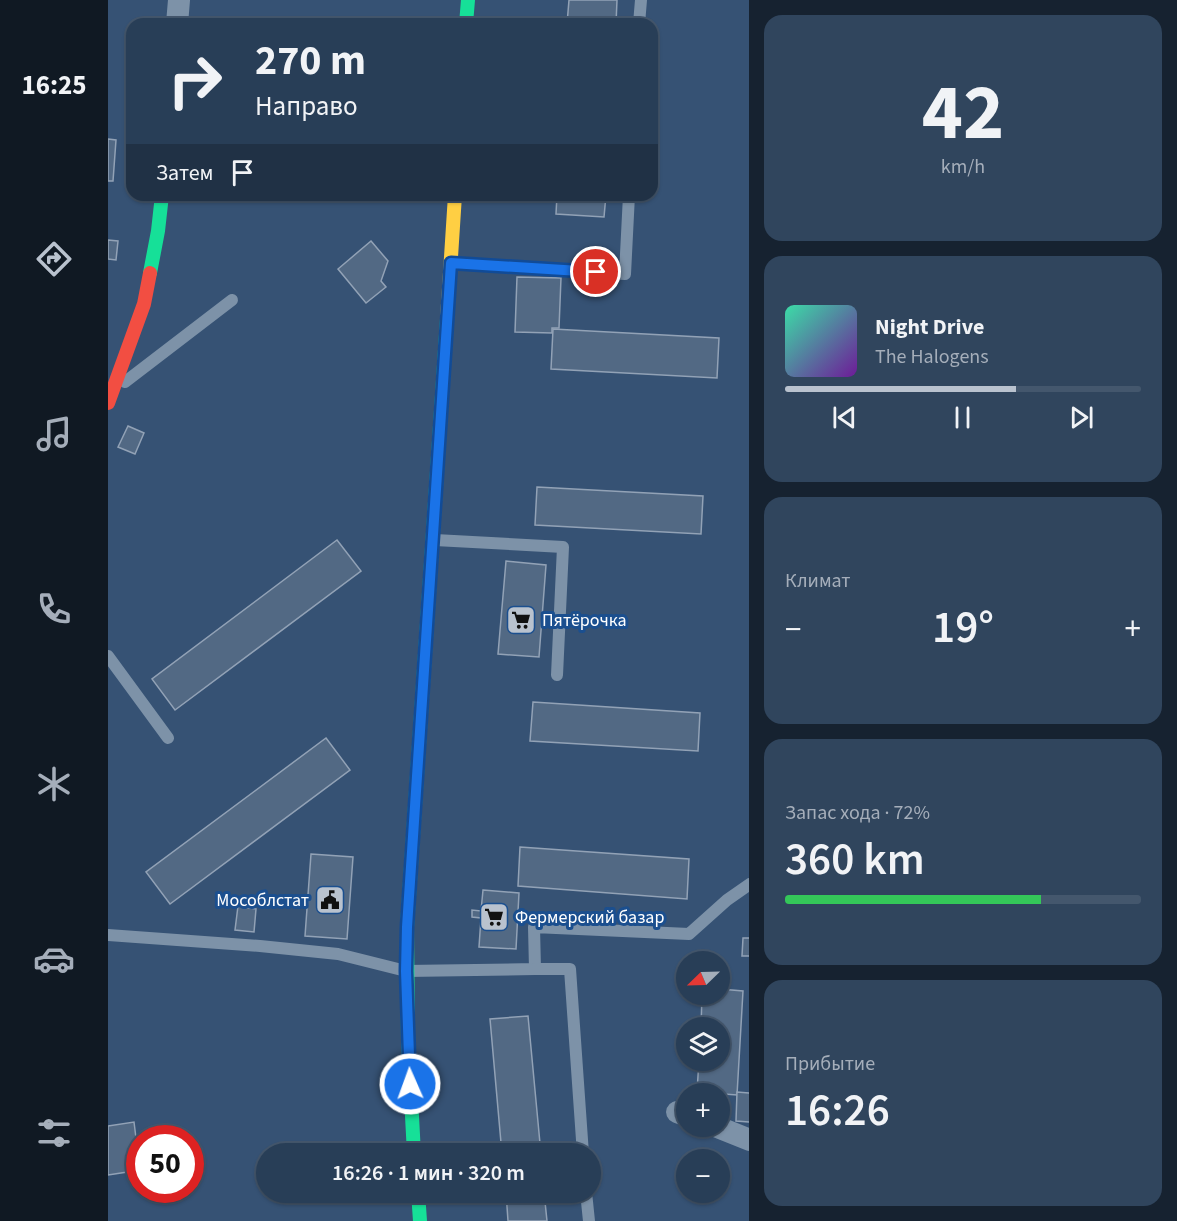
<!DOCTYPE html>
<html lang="ru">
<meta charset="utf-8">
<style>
:root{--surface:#283e57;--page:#30455d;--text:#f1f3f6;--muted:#a5aeba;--line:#44576d;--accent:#b9c2ce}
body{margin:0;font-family:"Source Sans 3",sans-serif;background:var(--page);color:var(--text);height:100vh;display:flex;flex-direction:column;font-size:22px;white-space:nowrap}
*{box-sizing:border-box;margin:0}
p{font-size:20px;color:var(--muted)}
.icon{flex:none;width:33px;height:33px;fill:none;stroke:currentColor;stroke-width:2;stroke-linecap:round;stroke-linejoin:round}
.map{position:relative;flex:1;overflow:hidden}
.drawer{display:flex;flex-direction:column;gap:15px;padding:15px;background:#162230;width:428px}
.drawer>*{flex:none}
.guide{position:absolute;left:18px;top:18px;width:532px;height:183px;border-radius:18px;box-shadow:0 2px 4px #0004,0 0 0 2px var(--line);background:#283e57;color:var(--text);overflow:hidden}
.needle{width:39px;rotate:247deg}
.tools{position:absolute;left:568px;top:951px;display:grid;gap:12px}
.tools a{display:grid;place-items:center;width:54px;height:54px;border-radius:50%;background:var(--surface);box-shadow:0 2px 4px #0004,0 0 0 2px var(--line);font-size:30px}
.speed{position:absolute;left:18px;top:1125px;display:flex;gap:12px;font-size:30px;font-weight:700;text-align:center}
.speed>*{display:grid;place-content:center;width:78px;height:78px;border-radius:50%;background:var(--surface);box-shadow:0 2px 4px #0004,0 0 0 2px var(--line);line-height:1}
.speed .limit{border:9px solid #d22;background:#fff;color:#111}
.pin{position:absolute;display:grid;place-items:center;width:51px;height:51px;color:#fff;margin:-26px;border:3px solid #fff;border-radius:50%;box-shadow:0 2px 6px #0007}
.me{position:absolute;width:66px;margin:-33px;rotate:358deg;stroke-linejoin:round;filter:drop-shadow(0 0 4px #0008)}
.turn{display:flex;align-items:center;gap:21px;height:126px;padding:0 30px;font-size:27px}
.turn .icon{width:78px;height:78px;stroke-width:2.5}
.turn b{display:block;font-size:42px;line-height:51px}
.then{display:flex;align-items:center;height:57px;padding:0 30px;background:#0003;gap:12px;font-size:22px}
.big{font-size:45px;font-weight:600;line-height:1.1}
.drawer .card{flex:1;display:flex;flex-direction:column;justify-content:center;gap:9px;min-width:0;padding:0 21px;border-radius:18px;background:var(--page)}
.drawer .dial{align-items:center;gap:0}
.dial b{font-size:78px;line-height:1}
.song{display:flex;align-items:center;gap:18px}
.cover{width:72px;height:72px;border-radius:9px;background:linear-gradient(135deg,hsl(160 70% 55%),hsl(280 70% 35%))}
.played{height:6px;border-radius:3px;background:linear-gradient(90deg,var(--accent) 65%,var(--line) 65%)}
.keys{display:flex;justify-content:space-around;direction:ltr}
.heat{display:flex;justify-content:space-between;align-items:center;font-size:33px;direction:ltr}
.charge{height:9px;border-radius:4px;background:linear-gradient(90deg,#34c759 72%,var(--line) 0)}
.trip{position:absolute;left:148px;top:1143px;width:345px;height:60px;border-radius:30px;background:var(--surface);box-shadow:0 2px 4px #0004,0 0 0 2px var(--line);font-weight:600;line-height:60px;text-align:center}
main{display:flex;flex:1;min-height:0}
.dock{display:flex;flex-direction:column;width:108px;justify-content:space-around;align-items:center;background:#101923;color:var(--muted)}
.dock .icon{width:42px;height:42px}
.dock .current{color:var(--accent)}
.dock b{font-size:27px;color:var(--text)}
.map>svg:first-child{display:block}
.building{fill:#526984;stroke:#92a2b6;stroke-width:1.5}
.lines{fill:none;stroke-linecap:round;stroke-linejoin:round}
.lane{stroke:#7d92a8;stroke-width:12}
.street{stroke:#7d92a8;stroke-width:22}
.fast{stroke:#16e098;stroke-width:14}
.slow{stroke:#ffcf43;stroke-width:14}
.jam{stroke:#f24e42;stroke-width:14}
.route-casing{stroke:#114b97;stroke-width:15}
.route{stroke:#1a73e8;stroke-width:10}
.labels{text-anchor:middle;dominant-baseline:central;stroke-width:6;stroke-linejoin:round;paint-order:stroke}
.poi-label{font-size:18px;fill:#fff;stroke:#1b4f8f;text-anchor:start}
</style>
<main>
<nav class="dock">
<b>16:25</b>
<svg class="icon current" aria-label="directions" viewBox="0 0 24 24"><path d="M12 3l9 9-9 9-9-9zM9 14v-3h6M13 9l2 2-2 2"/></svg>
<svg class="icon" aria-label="music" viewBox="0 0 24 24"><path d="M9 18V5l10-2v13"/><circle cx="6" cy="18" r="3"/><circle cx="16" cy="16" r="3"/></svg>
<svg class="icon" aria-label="phone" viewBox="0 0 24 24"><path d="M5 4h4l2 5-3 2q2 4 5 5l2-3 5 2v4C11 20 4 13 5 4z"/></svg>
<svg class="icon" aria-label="climate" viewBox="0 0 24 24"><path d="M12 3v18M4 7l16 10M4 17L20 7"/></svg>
<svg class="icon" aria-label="car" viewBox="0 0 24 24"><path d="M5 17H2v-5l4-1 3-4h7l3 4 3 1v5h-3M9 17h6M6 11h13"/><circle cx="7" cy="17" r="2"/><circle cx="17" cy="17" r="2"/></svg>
<svg class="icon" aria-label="filters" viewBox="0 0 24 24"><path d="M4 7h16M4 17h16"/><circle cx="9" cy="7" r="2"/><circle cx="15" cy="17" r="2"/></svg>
</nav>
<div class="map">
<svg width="642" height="1221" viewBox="0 0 642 1221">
<rect width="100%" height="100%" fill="#365274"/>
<!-- building -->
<g class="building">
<polygon points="461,0 509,0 508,24 459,24"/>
<polygon points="0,139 8,140 5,181 0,181"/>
<polygon points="449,195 498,195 496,217 448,214"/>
<polygon points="0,240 10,241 8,260 0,259"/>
<polygon points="263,241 280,261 273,281 278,287 258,303 230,269"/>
<polygon points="409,277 453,278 451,328 444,328 444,333 407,332"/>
<polygon points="445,329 611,338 609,378 443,369"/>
<polygon points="20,426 36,433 27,454 10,447"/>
<polygon points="429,487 595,496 593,534 427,525"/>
<polygon points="229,540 253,571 67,710 44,679"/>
<polygon points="398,561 438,565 431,657 390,654"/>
<polygon points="425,702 592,713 590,751 422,741"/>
<polygon points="218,738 242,770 62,904 38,872"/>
<polygon points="412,847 581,859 579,899 410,886"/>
<polygon points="203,854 245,857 239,939 197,936"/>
<polygon points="375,890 411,893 408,949 371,947 373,918 364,917 364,910 373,911"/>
<polygon points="130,906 148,909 146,932 127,930"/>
<polygon points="635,938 642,938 642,956 634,956"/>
<polygon points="612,989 635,991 629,1095 589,1092 591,1060 612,1060 612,1028 593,1028 594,994 612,994"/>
<polygon points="420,1016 433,1154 394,1154 382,1019"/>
<polygon points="629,1092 642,1093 642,1122 628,1121"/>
<polygon points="26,1122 32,1170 0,1175 0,1126"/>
<polygon points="398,1192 436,1192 439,1221 400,1221"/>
</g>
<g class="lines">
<!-- lane -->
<g class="lane">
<polyline points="531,24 533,0"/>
<polyline points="344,263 517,274 521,195"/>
<polyline points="17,382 124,300"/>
<polyline points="327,540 455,547 449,675"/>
<polyline points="0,656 60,738"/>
<polyline points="0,935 152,946 230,954 298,971 427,969 426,927 581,934 619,900 642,884"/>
<polyline points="427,969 462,969 475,1154"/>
<polyline points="478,1192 481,1221"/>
</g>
<!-- street -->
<g class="street">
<polyline points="69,24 71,0"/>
<polyline points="569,1112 579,1116"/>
<polyline points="607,1126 642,1140"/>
</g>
<!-- fast -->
<g class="fast">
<polyline points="358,24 360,0"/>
<polyline points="42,273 50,231 54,195"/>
<polyline points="306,1154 300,1040 299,927 339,319"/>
<polyline points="310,1192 312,1221"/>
</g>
<!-- slow -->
<polyline class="slow" points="339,319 347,195"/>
<!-- jam -->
<polyline class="jam" points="0,403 36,304 42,273"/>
</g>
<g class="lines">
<!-- route casing -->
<g class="route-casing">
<polyline id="route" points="302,1084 298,971 299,927 343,263 488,272"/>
</g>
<!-- route -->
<use href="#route" class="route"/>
</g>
<!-- icons -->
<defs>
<g id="supermarket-square" transform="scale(1.5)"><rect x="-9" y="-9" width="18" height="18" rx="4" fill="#b9c2ce" stroke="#1b4f8f"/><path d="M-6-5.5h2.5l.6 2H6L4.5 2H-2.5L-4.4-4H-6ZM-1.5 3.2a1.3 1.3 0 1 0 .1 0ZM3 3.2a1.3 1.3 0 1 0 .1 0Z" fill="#111"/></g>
<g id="civic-square" transform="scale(1.5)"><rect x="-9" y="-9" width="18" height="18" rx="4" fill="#b9c2ce" stroke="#1b4f8f"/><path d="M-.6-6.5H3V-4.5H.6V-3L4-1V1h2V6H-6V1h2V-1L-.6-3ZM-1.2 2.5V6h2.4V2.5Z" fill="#111"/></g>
</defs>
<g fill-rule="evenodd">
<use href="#supermarket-square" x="413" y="620"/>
<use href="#civic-square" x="222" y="900"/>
<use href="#supermarket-square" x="386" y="917"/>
</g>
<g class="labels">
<!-- poi labels -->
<g class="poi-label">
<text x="434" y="620">Пятёрочка</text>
<text x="201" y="900" text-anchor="end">Мособлстат</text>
<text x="407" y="917">Фермерский базар</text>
</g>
</g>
</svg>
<div class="tools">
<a><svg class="needle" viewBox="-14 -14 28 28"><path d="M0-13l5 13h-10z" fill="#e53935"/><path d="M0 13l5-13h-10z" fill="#a5aeba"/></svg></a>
<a><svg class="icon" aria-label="layers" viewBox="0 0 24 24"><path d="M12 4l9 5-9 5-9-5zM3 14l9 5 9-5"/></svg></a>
<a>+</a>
<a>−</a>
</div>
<div class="speed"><div class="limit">50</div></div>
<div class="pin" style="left:488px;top:272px;background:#d93025"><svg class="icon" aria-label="arrive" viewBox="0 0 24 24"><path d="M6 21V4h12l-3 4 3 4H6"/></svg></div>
<svg class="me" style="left:302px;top:1084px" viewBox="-20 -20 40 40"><circle r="17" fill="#1a73e8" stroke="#fff" stroke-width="3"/><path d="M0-11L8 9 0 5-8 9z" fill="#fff"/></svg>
<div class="trip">16:26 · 1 мин · 320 m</div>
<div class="guide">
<div class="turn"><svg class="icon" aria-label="right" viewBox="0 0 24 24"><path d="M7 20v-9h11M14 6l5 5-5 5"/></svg><div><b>270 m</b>Направо</div></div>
<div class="then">Затем<svg class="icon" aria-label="arrive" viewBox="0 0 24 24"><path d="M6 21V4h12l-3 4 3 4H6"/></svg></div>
</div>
</div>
<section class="drawer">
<div class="card dial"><b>42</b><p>km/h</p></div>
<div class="card">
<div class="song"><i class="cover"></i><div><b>Night Drive</b><p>The Halogens</p></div></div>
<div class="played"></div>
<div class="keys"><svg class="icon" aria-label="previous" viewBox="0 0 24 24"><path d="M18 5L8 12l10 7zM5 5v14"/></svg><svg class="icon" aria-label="pause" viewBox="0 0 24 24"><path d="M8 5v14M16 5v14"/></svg><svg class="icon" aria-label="next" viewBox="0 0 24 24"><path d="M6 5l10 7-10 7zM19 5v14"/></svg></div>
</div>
<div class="card"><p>Климат</p>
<div class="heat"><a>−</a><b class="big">19°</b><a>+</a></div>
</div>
<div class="card"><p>Запас хода · 72%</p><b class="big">360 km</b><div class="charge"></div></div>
<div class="card"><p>Прибытие</p><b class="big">16:26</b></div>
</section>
</main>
